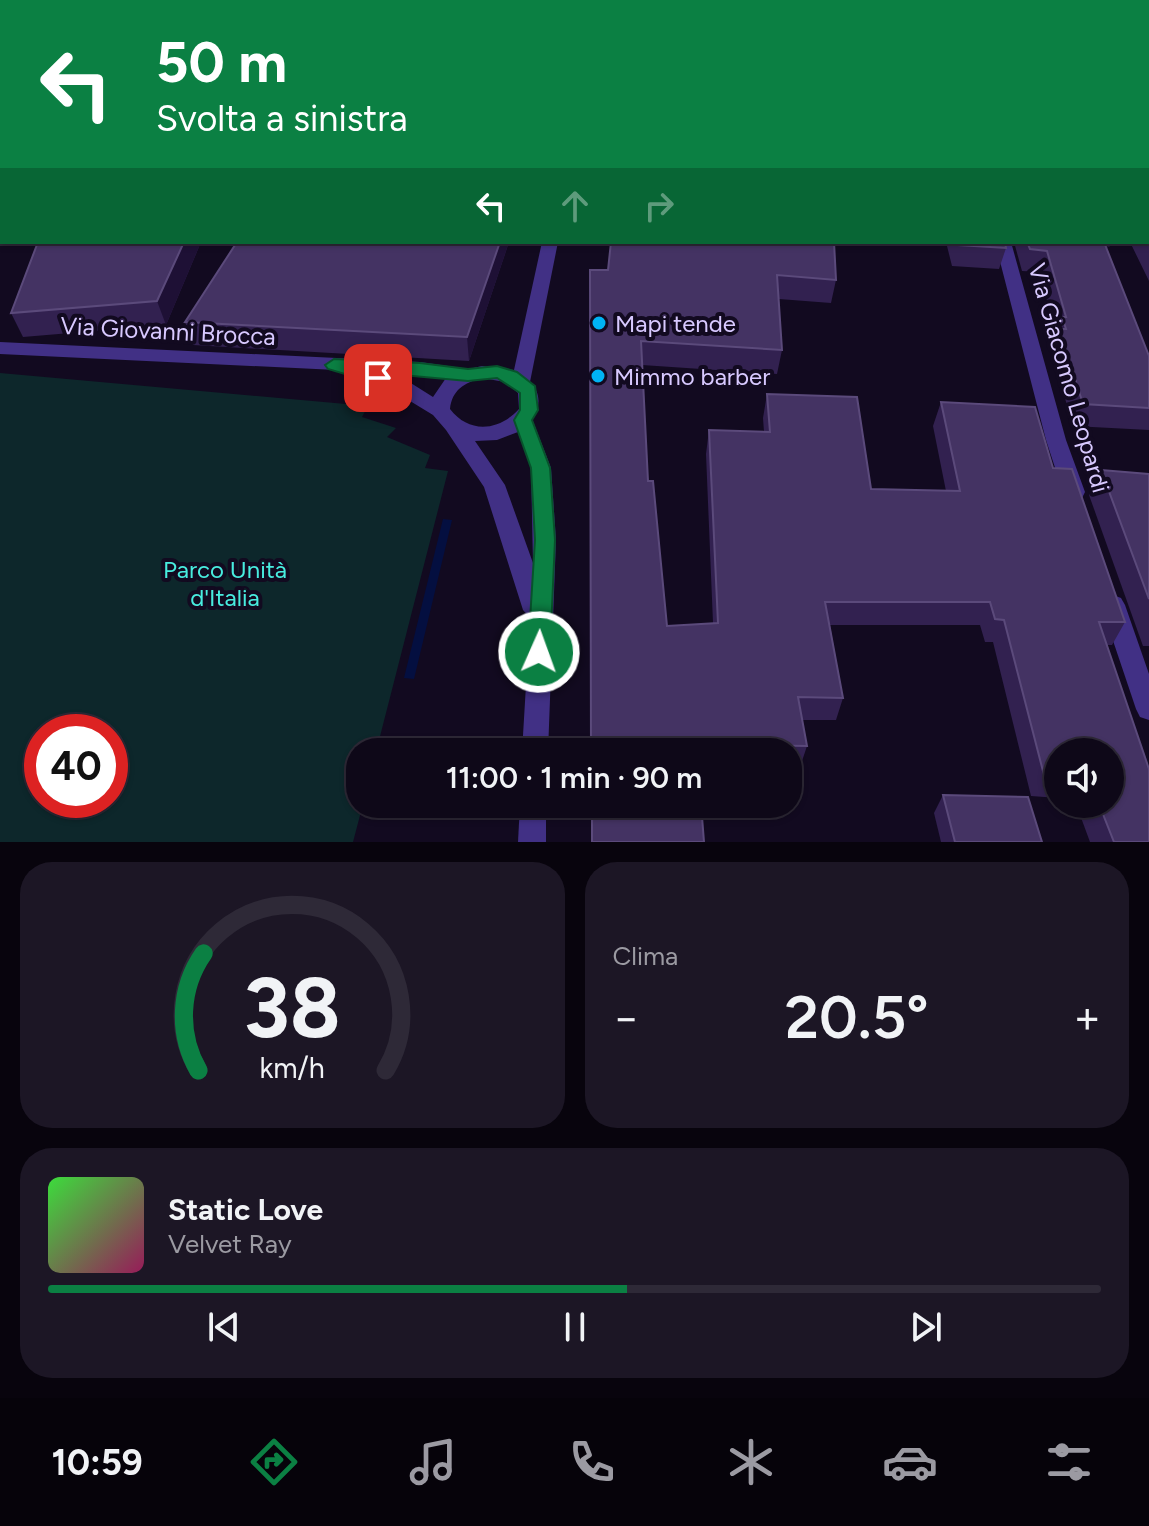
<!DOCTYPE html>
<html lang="it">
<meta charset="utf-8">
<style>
:root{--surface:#0e0818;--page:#1c1625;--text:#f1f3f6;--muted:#9b9aa2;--line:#2e2937;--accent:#0b8043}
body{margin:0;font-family:Figtree,sans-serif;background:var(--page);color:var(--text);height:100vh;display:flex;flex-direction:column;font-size:30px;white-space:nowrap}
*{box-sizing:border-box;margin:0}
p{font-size:26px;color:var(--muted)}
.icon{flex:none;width:44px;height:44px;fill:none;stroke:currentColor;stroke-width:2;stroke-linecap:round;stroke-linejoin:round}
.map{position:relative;height:842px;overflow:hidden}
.panel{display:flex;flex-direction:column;gap:20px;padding:20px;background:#08040d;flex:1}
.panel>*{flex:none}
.top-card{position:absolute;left:0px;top:0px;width:1150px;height:244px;box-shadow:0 2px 6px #0004,0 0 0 2px var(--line);background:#0b8043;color:#fff;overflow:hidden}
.buttons{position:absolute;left:1044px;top:738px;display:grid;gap:16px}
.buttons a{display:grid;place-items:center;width:80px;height:80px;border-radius:50%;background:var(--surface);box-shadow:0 2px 6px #0004,0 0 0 2px var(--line);font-size:40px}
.speed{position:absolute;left:24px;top:714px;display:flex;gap:16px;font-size:40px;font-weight:700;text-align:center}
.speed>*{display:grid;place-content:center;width:104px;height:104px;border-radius:50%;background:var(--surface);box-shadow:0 2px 6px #0004,0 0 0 2px var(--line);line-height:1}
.speed .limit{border:12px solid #d22;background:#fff;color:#111}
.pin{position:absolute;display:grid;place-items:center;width:68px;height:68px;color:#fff;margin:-34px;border-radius:16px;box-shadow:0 4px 12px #0006}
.me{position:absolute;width:88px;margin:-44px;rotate:2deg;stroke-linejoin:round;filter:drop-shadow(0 0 6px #0008)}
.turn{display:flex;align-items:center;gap:28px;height:168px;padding:0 24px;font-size:36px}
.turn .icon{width:104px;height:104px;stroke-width:2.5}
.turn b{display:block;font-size:56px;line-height:68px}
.lanes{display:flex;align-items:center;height:76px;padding:0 24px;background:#0003;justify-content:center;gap:40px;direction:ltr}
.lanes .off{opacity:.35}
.big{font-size:60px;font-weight:600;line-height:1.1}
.panel .tile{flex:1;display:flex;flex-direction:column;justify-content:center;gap:12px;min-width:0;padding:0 28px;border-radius:32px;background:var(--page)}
.panel .dial{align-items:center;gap:0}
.dial svg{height:208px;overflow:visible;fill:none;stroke:var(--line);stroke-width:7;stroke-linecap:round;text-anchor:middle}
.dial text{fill:var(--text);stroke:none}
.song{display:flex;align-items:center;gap:24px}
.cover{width:96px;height:96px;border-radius:12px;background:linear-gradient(135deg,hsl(120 70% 55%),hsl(330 70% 35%))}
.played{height:8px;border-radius:4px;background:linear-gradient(90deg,var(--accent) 55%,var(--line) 55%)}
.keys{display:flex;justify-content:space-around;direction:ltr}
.heat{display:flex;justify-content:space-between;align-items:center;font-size:44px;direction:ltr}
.panel .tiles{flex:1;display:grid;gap:20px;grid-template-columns:1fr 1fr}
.tile:last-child{grid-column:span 2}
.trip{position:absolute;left:346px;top:738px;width:456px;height:80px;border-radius:32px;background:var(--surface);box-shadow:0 2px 6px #0004,0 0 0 2px var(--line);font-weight:600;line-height:80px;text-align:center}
.tab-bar{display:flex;height:128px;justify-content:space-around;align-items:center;background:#06030a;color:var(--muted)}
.tab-bar .icon{width:56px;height:56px}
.tab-bar .on{color:var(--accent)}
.tab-bar b{font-size:36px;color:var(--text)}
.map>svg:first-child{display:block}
.green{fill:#0d272b;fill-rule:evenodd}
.water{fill:#040f40}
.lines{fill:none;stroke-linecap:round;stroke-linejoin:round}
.minor{fill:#413085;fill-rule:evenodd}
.wall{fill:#322150}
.shaded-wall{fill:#1e1035}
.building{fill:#443363;stroke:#5b4a7b;stroke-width:2}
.route{fill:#0b8043;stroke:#07532c;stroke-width:2}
.poi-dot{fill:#00b3f4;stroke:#120a20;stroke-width:3}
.labels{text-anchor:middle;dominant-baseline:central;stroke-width:8;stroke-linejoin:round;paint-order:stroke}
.poi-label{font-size:24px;fill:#d8c9ff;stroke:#120a20;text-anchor:start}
.street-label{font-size:24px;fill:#d8c9ff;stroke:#120a20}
.park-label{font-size:24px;fill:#48ecdf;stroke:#120a20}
</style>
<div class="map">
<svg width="1149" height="842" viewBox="0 0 1149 842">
<rect width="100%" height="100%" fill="#120a20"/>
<!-- green -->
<path class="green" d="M0,373l368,33 -6,11 34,11 -9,9 43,18 -5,13 23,3 -72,281h-16v52h3l-10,38h-353zM110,732v68h-68v-68z"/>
<!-- water -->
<polygon class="water" points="443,519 452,520 414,679 404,678"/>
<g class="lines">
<!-- minor -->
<g class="minor">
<polygon points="112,0 128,0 129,2 113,2"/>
<rect x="1148" y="113" width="1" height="8"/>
<rect x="1148" y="129" width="1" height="8"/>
<polygon points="1148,153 1149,154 1149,165 1148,164"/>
<path d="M542,242h16l-28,140c11,10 11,26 2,37l19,49 5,72 -8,212h-26l8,-134 -7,-8 -39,-123 -38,-57 -13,-15 -41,-25 -34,-11 -1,-8 -357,-17v-12l420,20 49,7 13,-3 32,4zM382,373l64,5 -13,19 -27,-17zM482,378l23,4 13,11 1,16c-20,22 -50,25 -69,0 2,-19 14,-26 32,-31zM518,432l13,36 2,95 -28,-78 -30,-44 22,-1z"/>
<polygon points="995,242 1011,242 1066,440 1085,492 1082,498 1066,498 1063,492 1046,440"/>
<polygon points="1113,595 1121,598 1125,605 1149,674 1149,720 1140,717 1136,709 1101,605 1105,598"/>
<polygon points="520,804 546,804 546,842 518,842"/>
</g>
</g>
<!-- wall -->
<g class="wall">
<polygon points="0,0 2,2 2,106 0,106"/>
<polygon points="1149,0 1149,98 1148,98"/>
<polygon points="2,111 2,170 0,170 0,115"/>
<polygon points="1149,221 1149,281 1130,242 1148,242"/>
<polygon points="38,242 201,242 166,325 23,337 11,313"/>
<polygon points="509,242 469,361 193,345 185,322"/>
<polygon points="611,242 836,280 831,303 779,299 782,350 777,374 642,365 648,481 667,626 713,623 706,454 709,430 764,432 763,418 767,394 871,489 946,491 933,426 941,402 1053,468 1125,622 1112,645 1107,645 1149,842 1090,842 1076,804 1110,804 1110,752 1058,752 1058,798 1031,796 993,642 985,642 980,625 830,625 843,698 836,720 802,720 807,746 800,767 788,767 788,752 591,752 608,270"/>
<polygon points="946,242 1005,242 1006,248 999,269 952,266"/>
<polygon points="1014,242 1119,242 1106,248 1149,356 1149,430 1073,426 1051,350 1056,334 1039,272 1022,271"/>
<polygon points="1101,470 1149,474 1149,646 1143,646 1089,495"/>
<polygon points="943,795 1042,842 941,842 934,813"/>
</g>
<!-- shaded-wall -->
<g class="shaded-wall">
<polygon points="60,0 77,0 76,2 59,2"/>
<polygon points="184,242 201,242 166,325 157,301"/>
<polygon points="500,242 509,242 469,361 467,337"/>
<polygon points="1096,242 1119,242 1091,254"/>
</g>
<!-- building -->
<g class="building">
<polygon points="0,0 60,0 59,2 2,2 2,84 0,84"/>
<polygon points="140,0 204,0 203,2 139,2"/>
<polygon points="307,0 583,0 582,2 306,2"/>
<polygon points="642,0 1149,0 1149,74 1148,2 642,2"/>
<polygon points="2,111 2,147 0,147 0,115"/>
<polygon points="1148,221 1149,221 1149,243 1148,241"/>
<polygon points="38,242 184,242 157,301 11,313"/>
<polygon points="237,242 500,242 467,337 185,322"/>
<polygon points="611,242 834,242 836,280 777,275 782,350 641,341 648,481 653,481 667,626 718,623 709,430 770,432 767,394 857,397 871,489 960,491 941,402 1035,407 1053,468 1072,469 1125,622 1099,622 1149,769 1149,842 1114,842 1099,804 1110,804 1110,752 1058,752 1058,776 1044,775 1004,620 995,619 990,602 825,602 843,698 798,697 807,746 696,744 697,752 591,752 590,270 608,270"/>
<polygon points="958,242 1005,242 1006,248 958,245"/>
<polygon points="1027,242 1104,242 1149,356 1149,408 1083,404 1059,329 1066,329 1062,317 1066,317 1047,251 1030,249"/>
<polygon points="1101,470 1149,474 1149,599"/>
<polygon points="943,795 1028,797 1042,842 955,842"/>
<polygon points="592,804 701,804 704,842 592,842"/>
</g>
<!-- route -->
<polygon class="route" points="334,359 420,363 468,369 497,366 517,372 535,386 538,410 532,420 550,468 555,540 550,652 546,659 539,662 531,659 528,652 535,540 531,468 514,420 520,410 520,393 497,378 468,381 380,373 386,378 378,384 328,369 325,365"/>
<!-- markers -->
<g class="poi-dot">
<circle cx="599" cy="323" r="8"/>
<circle cx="598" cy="376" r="8"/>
</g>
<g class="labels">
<!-- poi labels -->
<g class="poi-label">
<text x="615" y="323">Mapi tende</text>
<text x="614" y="376">Mimmo barber</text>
</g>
<!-- street labels -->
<g class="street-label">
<text transform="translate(168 331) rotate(3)">Via Giovanni Brocca</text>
<text transform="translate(1069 378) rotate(74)">Via Giacomo Leopardi</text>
</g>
<!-- park labels -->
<g class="park-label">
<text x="225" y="569">Parco Unità<tspan x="225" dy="28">d'Italia</tspan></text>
</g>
</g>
</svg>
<div class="buttons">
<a><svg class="icon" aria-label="sound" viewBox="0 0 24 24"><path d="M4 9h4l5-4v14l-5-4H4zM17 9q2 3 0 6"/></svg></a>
</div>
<div class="speed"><div class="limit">40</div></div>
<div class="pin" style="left:378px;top:378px;background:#d93025"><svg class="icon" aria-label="arrive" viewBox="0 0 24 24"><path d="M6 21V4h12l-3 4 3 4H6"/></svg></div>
<svg class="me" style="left:539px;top:652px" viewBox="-20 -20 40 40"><circle r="17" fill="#0b8043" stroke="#fff" stroke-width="3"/><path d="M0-11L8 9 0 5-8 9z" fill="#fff"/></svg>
<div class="trip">11:00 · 1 min · 90 m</div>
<div class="top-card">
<div class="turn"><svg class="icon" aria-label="left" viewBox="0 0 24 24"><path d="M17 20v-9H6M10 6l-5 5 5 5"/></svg><div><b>50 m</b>Svolta a sinistra</div></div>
<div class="lanes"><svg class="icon" aria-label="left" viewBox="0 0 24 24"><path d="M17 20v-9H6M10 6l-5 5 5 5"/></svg><svg class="icon off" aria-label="ahead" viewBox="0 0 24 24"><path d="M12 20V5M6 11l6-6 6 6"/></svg><svg class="icon off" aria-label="right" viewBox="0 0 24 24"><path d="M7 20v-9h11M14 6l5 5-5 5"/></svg></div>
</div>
</div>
<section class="panel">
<div class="tiles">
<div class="tile dial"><svg viewBox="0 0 100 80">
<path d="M14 69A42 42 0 1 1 86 69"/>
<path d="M14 69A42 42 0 0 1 16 24" stroke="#0b8043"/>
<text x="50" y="56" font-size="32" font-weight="700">38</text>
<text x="50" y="72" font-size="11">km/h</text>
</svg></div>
<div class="tile"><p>Clima</p>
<div class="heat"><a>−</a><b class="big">20.5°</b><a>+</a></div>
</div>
<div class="tile">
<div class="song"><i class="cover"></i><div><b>Static Love</b><p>Velvet Ray</p></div></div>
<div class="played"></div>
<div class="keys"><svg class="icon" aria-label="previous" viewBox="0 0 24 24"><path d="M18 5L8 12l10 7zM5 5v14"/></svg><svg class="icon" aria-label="pause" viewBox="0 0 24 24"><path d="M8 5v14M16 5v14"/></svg><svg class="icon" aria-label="next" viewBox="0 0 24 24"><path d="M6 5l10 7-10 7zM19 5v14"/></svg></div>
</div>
</div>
</section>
<nav class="tab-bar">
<b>10:59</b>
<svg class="icon on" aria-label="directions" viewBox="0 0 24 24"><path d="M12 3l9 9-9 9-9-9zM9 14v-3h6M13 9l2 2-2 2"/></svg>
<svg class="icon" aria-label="music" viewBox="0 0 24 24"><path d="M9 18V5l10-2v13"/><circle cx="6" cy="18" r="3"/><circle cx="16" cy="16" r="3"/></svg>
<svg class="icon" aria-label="phone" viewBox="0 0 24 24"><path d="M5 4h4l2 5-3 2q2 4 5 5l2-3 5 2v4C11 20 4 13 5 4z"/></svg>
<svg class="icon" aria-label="climate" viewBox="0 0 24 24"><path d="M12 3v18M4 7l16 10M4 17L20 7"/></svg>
<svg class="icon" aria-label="car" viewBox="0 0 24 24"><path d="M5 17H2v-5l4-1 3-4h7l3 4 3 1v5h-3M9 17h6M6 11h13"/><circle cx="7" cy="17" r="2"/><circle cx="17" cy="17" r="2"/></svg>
<svg class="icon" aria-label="filters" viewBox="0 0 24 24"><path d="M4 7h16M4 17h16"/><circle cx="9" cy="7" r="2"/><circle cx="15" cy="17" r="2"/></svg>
</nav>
